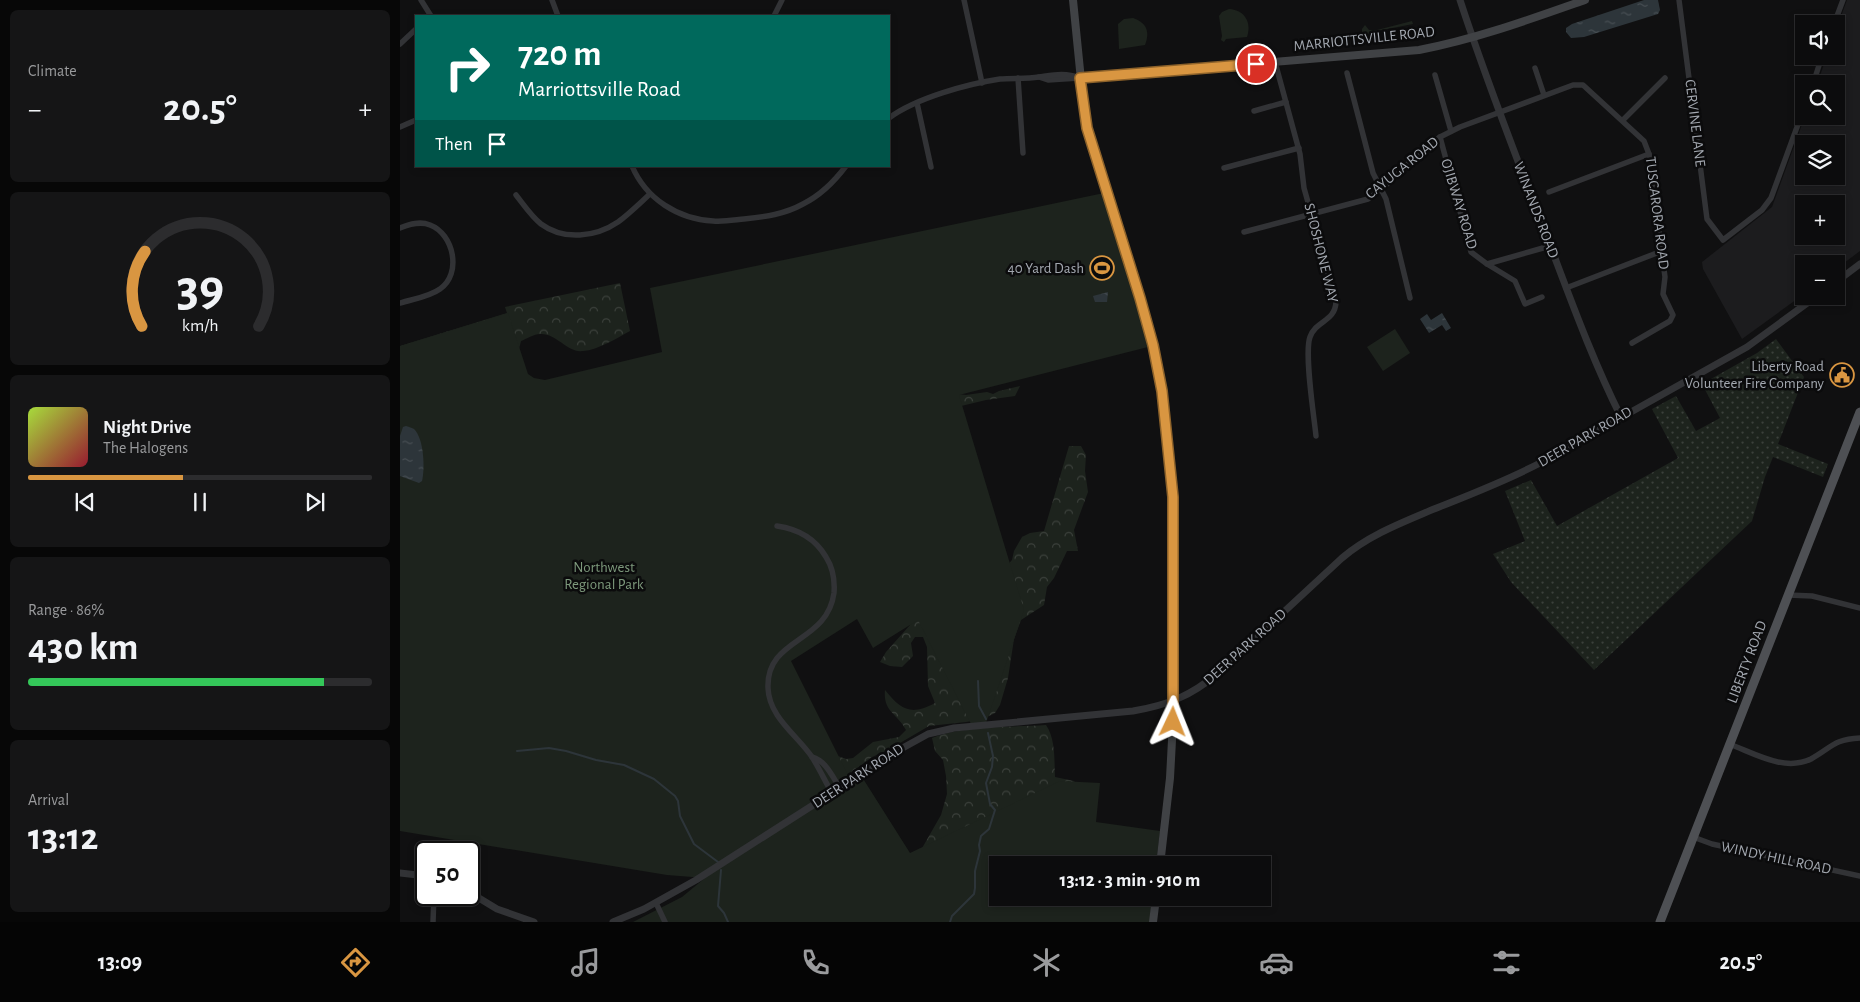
<!DOCTYPE html>
<meta charset="utf-8">
<style>
:root{--surface:#0c0c0d;--page:#151516;--text:#f1f3f6;--muted:#9a9b9d;--line:#2c2c2e;--accent:#d99641}
body{margin:0;font-family:"Alegreya Sans",sans-serif;background:var(--page);color:var(--text);height:100vh;display:flex;flex-direction:column;font-size:19px;white-space:nowrap}
*{box-sizing:border-box;margin:0}
p{font-size:16px;color:var(--muted)}
.icon{flex:none;width:28px;height:28px;fill:none;stroke:currentColor;stroke-width:2;stroke-linecap:round;stroke-linejoin:round}
.map{position:relative;flex:1;overflow:hidden}
.side{display:flex;flex-direction:column;gap:10px;padding:10px;background:#070707;width:400px}
.side>*{flex:none}
.hud{position:absolute;left:15px;top:15px;width:475px;height:152px;border-radius:0px;box-shadow:0 2px 8px #0003,0 0 0 1px var(--line);background:#00695c;color:#fff;overflow:hidden}
.controls{position:absolute;left:1395px;top:15px;display:grid;gap:10px}
.controls a{display:grid;place-items:center;width:50px;height:50px;border-radius:0px;background:var(--surface);box-shadow:0 2px 8px #0003,0 0 0 1px var(--line);font-size:25px}
.speed{position:absolute;left:15px;top:841px;display:flex;gap:10px;font-size:25px;font-weight:700;text-align:center}
.speed>*{display:grid;place-content:center;width:65px;height:65px;border-radius:50%;background:var(--surface);box-shadow:0 2px 8px #0003,0 0 0 1px var(--line);line-height:1}
.speed .limit{border:2px solid #111;border-radius:8px;background:#fff;color:#111}
.pin{position:absolute;display:grid;place-items:center;width:42px;height:42px;color:#fff;margin:-21px;border:2px solid #fff;border-radius:50%;box-shadow:0 1px 5px #0007}
.me{position:absolute;width:55px;margin:-28px;rotate:2deg;stroke-linejoin:round;filter:drop-shadow(0 0 4px #0008)}
.turn{display:flex;align-items:center;gap:18px;height:105px;padding:0 20px;font-size:22px}
.turn .icon{width:65px;height:65px;stroke-width:2.5}
.turn b{display:block;font-size:35px;line-height:42px}
.then{display:flex;align-items:center;height:48px;padding:0 20px;background:#0003;gap:10px;font-size:19px}
.big{font-size:38px;font-weight:700;line-height:1.1}
.side .widget{flex:1;display:flex;flex-direction:column;justify-content:center;gap:8px;min-width:0;padding:0 18px;border-radius:8px;background:var(--page)}
.side .dial{align-items:center;gap:0}
.dial svg{height:130px;overflow:visible;fill:none;stroke:var(--line);stroke-width:7;stroke-linecap:round;text-anchor:middle}
.dial text{fill:var(--text);stroke:none}
.song{display:flex;align-items:center;gap:15px}
.cover{width:60px;height:60px;border-radius:8px;background:linear-gradient(135deg,hsl(80 70% 55%),hsl(350 70% 35%))}
.played{height:5px;border-radius:2px;background:linear-gradient(90deg,var(--accent) 45%,var(--line) 45%)}
.keys{display:flex;justify-content:space-around;direction:ltr}
.heat{display:flex;justify-content:space-between;align-items:center;font-size:28px;direction:ltr}
.charge{height:8px;border-radius:4px;background:linear-gradient(90deg,#34c759 86%,var(--line) 0)}
.trip{position:absolute;left:589px;top:856px;width:282px;height:50px;border-radius:0px;background:var(--surface);box-shadow:0 2px 8px #0003,0 0 0 1px var(--line);font-weight:700;line-height:50px;text-align:center}
.menu{display:flex;height:80px;justify-content:space-around;align-items:center;background:#050505;color:var(--muted)}
.menu .icon{width:35px;height:35px}
.menu .on{color:var(--accent)}
.menu b{font-size:22px;color:var(--text)}
main{display:flex;flex:1;min-height:0}
.map>svg:first-child{display:block}
.built{fill:#1c1c1e;fill-rule:evenodd}
.grass{fill:url(#grass-dots)}
.forest{fill:url(#forest-crowns)}
.green{fill:#1d231d}
.water{fill:url(#water-ripples)}
.lines{fill:none;stroke-linecap:round;stroke-linejoin:round}
.stream{stroke:#2d353a;stroke-width:2}
.minor{stroke:#323336;stroke-width:5.5}
.tertiary{stroke:#323336;stroke-width:7}
.secondary{stroke:#404245;stroke-width:8}
.primary{stroke:#4e5054;stroke-width:9}
.route-casing{stroke:#8d622a;stroke-width:12}
.route{stroke:#d99641;stroke-width:9}
.labels{text-anchor:middle;dominant-baseline:central;stroke-width:5;stroke-linejoin:round;paint-order:stroke}
.street-label{font-size:15px;fill:#a3a8b0;stroke:#0b0b0c}
.poi-label{font-size:15px;fill:#a3a8b0;stroke:#0b0b0c;text-anchor:end}
.park-label{font-size:15px;fill:#7d997c;stroke:#0b0b0c}
</style>
<main>
<section class="side">
<div class="widget"><p>Climate</p>
<div class="heat"><a>−</a><b class="big">20.5°</b><a>+</a></div>
</div>
<div class="widget dial"><svg viewBox="0 0 100 80">
<path d="M14 69A42 42 0 1 1 86 69"/>
<path d="M14 69A42 42 0 0 1 16 23" stroke="#d99641"/>
<text x="50" y="56" font-size="32" font-weight="700">39</text>
<text x="50" y="72" font-size="11">km/h</text>
</svg></div>
<div class="widget">
<div class="song"><i class="cover"></i><div><b>Night Drive</b><p>The Halogens</p></div></div>
<div class="played"></div>
<div class="keys"><svg class="icon" aria-label="previous" viewBox="0 0 24 24"><path d="M18 5L8 12l10 7zM5 5v14"/></svg><svg class="icon" aria-label="pause" viewBox="0 0 24 24"><path d="M8 5v14M16 5v14"/></svg><svg class="icon" aria-label="next" viewBox="0 0 24 24"><path d="M6 5l10 7-10 7zM19 5v14"/></svg></div>
</div>
<div class="widget"><p>Range · 86%</p><b class="big">430 km</b><div class="charge"></div></div>
<div class="widget"><p>Arrival</p><b class="big">13:12</b></div>
</section>
<div class="map">
<svg width="1460" height="922" viewBox="0 0 1460 922">
<defs>
<pattern id="grass-dots" width="8" height="8" patternUnits="userSpaceOnUse" patternTransform="scale(1.25)"><rect width="8" height="8" fill="#1d231d"/><path d="M2 2h.1M6 6h.1" fill="none" stroke="#3b403b" stroke-width="1.8" stroke-linecap="round"/></pattern>
<pattern id="forest-crowns" width="20" height="18" patternUnits="userSpaceOnUse" patternTransform="scale(1.25)"><rect width="20" height="18" fill="#1d231d"/><path d="M2 6a3 3 0 1 1 6 0M12 15a3 3 0 1 1 6 0" fill="none" stroke="#3b403b"/></pattern>
<pattern id="water-ripples" width="26" height="14" patternUnits="userSpaceOnUse" patternTransform="scale(1.25)"><rect width="26" height="14" fill="#2d353a"/><path d="M2 4q2-2 4 0t4 0M15 11q2-2 4 0t4 0" fill="none" stroke="#484f54"/></pattern>
</defs>
<rect width="100%" height="100%" fill="#101011"/>
<!-- built -->
<path class="built" d="M1447,0h13v251l-24,18v-5h-32v30l-62,45 -39,-70 -1,-7 70,-55 33,-91h31v-32h-19l10,-28h9v-26zM1404,144h32v32h-32zM1404,204h32v32h-32z"/>
<!-- grass -->
<polygon class="grass" points="1376,339 1404,377 1378,444 1428,464 1423,477 1373,457 1365,477 1352,521 1194,670 1111,582 1093,554 1125,541 1105,491 1131,480 1157,526 1278,458 1252,409 1276,396 1296,431 1320,418 1302,384 1357,353"/>
<!-- forest -->
<g class="forest">
<path d="M220,283l10,48c-13,7 -32,19 -47,20 -16,2 -26,-18 -43,-17 -6,0 -14,5 -19,7l-6,24 -115,44v-63l107,-33 -2,-6z"/>
<path d="M620,386l-5,10 -29,4 -25,6 42,164 9,-10 2,-9 8,-14 8,-4 14,-2 25,-85h12l5,9 -1,16 3,21 -14,38 4,21h-11l-13,27 -7,9 -3,18 -23,15 -7,19 -6,39 -8,27 -5,8 -12,6 -17,3 -37,4 -41,24 -16,7 -28,21 -9,-23 11,4 7,-1 20,-16 26,-5 7,-7c-9,-17 -23,-18 -21,-40 16,20 26,26 50,13l-7,-17 -1,-39 -4,-10h-8l-4,6 2,13 -11,11 -12,-1 -10,-4 6,-10 24,-27 41,-232 15,2 21,-3 6,2 6,-3z"/>
<path d="M646,725c10,15 8,35 9,52l19,4 8,11 -84,73v33l-149,24 72,-72 20,-35 6,-21 -1,-18 -3,-16 -8,-9 -3,-13c28,-12 84,-11 114,-13z"/>
</g>
<!-- green -->
<g class="green">
<path d="M829,9c16,1 23,14 18,28l-21,2 -2,3 -3,-2 1,-4 -3,-20 3,-4z"/>
<path d="M733,18c14,5 17,14 12,27l-26,4 -1,-25 6,-5z"/>
<polygon points="1012,21 1013,24 977,31 970,34 968,39 962,34 962,29 965,25 969,30 977,30"/>
<polygon points="704,193 714,224 748,347 559,395 624,610 586,723 571,724 518,620 473,648 457,619 391,661 452,783 462,777 510,853 660,781 700,783 696,822 760,831 756,865 598,865 598,898 752,898 750,922 233,922 282,897 305,878 267,875 0,831 0,346 108,313 128,374 134,378 145,380 262,352 250,288"/>
<polygon points="995,329 1010,353 983,371 967,347"/>
</g>
<!-- water -->
<g class="water">
<polygon points="1244,0 1258,0 1260,10 1258,14 1184,37 1171,38 1166,32 1166,28 1172,24"/>
<polygon points="708,292 707,302 695,302 693,296"/>
<polygon points="1042,313 1051,328 1046,331 1042,325 1029,333 1020,319 1027,314 1031,320"/>
<path d="M6,426c3,1 6,2 8,3 10,10 11,39 8,52l-3,2 -19,-7v-40l3,-9z"/>
</g>
<g class="lines">
<!-- stream -->
<g class="stream">
<polyline points="578,681 579,706 586,719"/>
<polyline points="117,751 149,748 166,751 196,760 224,765 254,779 275,796 278,801 280,816 294,844 318,862"/>
<polyline points="321,870 318,906 324,913 328,922"/>
<polyline points="550,922 552,916 574,894 575,888 575,871 580,851 579,845 581,836 589,829 595,810 590,804 586,783 592,767 593,756 588,733"/>
</g>
<!-- minor -->
<g class="minor">
<polyline points="21,0 31,16"/>
<polyline points="152,0 158,16"/>
<polyline points="564,0 582,83"/>
<polyline points="1279,0 1307,219 1323,240 1362,210 1371,198 1404,108"/>
<polyline points="374,16 382,0"/>
<polyline points="1434,24 1443,0"/>
<polyline points="0,44 16,29"/>
<path d="M875,62l25,92 4,34 32,114c-1,20 -20,18 -26,35 -6,16 4,79 6,99"/>
<polyline points="1135,68 1144,95"/>
<polyline points="947,73 973,173 986,199 1010,298"/>
<polyline points="1035,75 1051,131"/>
<polyline points="639,77 648,80 679,78"/>
<polyline points="618,78 623,153"/>
<polyline points="1413,84 1422,56"/>
<polyline points="517,103 531,167"/>
<polyline points="854,111 886,102"/>
<path d="M489,118c27,-20 78,-34 111,-39 13,-1 26,0 39,-2 14,-2 26,-5 41,1"/>
<polyline points="1223,120 1265,78"/>
<polyline points="0,127 16,120"/>
<polyline points="1040,137 1071,252 1087,264 1115,281 1125,304 1142,297"/>
<path d="M232,166c14,33 46,53 81,55 10,1 21,-1 31,-2 21,-2 41,-5 59,-15 18,-9 31,-22 43,-38"/>
<polyline points="824,168 899,148"/>
<polyline points="1149,192 1249,154"/>
<path d="M116,195c8,10 15,21 25,29 23,17 55,13 77,-2 11,-8 22,-19 32,-28"/>
<path d="M0,228c10,-4 20,-7 30,-3 24,9 32,49 10,64 -11,8 -27,10 -40,14"/>
<polyline points="844,232 968,199 982,189 1016,156 1040,137 1060,127 1173,85 1183,85 1244,141 1249,154 1265,277 1263,294 1273,315 1270,321 1232,343"/>
<polyline points="1087,264 1150,246"/>
<polyline points="1166,288 1262,251"/>
<path d="M377,526c21,3 38,12 49,31 7,11 9,23 8,36 -7,51 -68,44 -66,95 1,29 29,47 44,69 7,11 13,24 20,36"/>
<polyline points="1388,595 1412,596 1460,608"/>
<path d="M1329,744c25,9 55,28 82,15 20,-11 23,-20 49,-21"/>
<path d="M412,757c14,4 20,19 28,31"/>
<polyline points="1293,837 1312,844 1460,876"/>
<polyline points="256,903 265,922"/>
<polyline points="33,922 34,895"/>
</g>
<!-- tertiary -->
<g class="tertiary">
<path d="M1060,0c27,83 59,164 90,245 22,58 43,116 71,172"/>
<polyline points="1436,282 1460,264"/>
<polyline points="0,873 26,876"/>
<polyline points="69,892 97,909 134,922"/>
<path d="M213,922l31,-13 52,-29 203,-130 29,-16 26,-6 179,-17c35,-6 58,-15 85,-38l124,-115c27,-23 59,-35 92,-49 35,-14 72,-28 106,-46l207,-116 70,-51"/>
</g>
<!-- secondary -->
<g class="secondary">
<polyline points="673,0 685,120 734,276 753,345 762,391 771,470 773,516 774,702 770,778 760,865"/>
<path d="M680,78l339,-28c57,-11 112,-31 166,-50"/>
<polyline points="753,922 756,898"/>
</g>
<!-- primary -->
<polyline class="primary" points="1260,922 1460,412"/>
</g>
<g class="lines">
<!-- route casing -->
<g class="route-casing">
<polyline id="route" points="773,722 773,497 762,391 753,345 740,298 687,128 680,78 856,64"/>
</g>
<!-- route -->
<use href="#route" class="route"/>
</g>
<!-- icons -->
<defs>
<g id="stadium-ring" transform="scale(1.25)"><circle r="9.5" fill="#0b0b0c" stroke="#d99641" stroke-width="1.5"/><path d="M0-5a6.5 5 0 1 0 0 10a6.5 5 0 1 0 0-10ZM-3.5-1.8h7v3.6h-7Z" fill="#d99641"/></g>
<g id="civic-ring" transform="scale(1.25)"><circle r="9.5" fill="#0b0b0c" stroke="#d99641" stroke-width="1.5"/><path d="M-.6-6.5H3V-4.5H.6V-3L4-1V1h2V6H-6V1h2V-1L-.6-3ZM-1.2 2.5V6h2.4V2.5Z" fill="#d99641"/></g>
</defs>
<g fill-rule="evenodd">
<use href="#stadium-ring" x="702" y="268"/>
<use href="#civic-ring" x="1442" y="375"/>
</g>
<g class="labels">
<!-- street labels -->
<g class="street-label">
<text transform="translate(964 39) rotate(-6)">MARRIOTTSVILLE ROAD</text>
<text transform="translate(1295 123) rotate(83)">CERVINE LANE</text>
<text transform="translate(1002 168) rotate(-39)">CAYUGA ROAD</text>
<text transform="translate(1059 204) rotate(73)">OJIBWAY ROAD</text>
<text transform="translate(1136 210) rotate(69)">WINANDS ROAD</text>
<text transform="translate(1257 213) rotate(83)">TUSCARORA ROAD</text>
<text transform="translate(921 253) rotate(76)">SHOSHONE WAY</text>
<text transform="translate(1185 437) rotate(-30)">DEER PARK ROAD</text>
<text transform="translate(845 647) rotate(-42)">DEER PARK ROAD</text>
<text transform="translate(1347 662) rotate(-69)">LIBERTY ROAD</text>
<text transform="translate(458 776) rotate(-33)">DEER PARK ROAD</text>
<text transform="translate(1376 858) rotate(12)">WINDY HILL ROAD</text>
</g>
<!-- poi labels -->
<g class="poi-label">
<text x="684" y="268">40 Yard Dash</text>
<text x="1424" y="366">Liberty Road<tspan x="1424" dy="17">Volunteer Fire Company</tspan></text>
</g>
<!-- park labels -->
<g class="park-label">
<text x="204" y="567">Northwest<tspan x="204" dy="17">Regional Park</tspan></text>
</g>
</g>
</svg>
<div class="controls">
<a><svg class="icon" aria-label="sound" viewBox="0 0 24 24"><path d="M4 9h4l5-4v14l-5-4H4zM17 9q2 3 0 6"/></svg></a>
<a><svg class="icon" aria-label="search" viewBox="0 0 24 24"><circle cx="10" cy="10" r="6"/><path d="M15 15l6 6"/></svg></a>
<a><svg class="icon" aria-label="layers" viewBox="0 0 24 24"><path d="M12 4l9 5-9 5-9-5zM3 14l9 5 9-5"/></svg></a>
<a>+</a>
<a>−</a>
</div>
<div class="speed"><div class="limit">50</div></div>
<div class="pin" style="left:856px;top:64px;background:#d93025"><svg class="icon" aria-label="arrive" viewBox="0 0 24 24"><path d="M6 21V4h12l-3 4 3 4H6"/></svg></div>
<svg class="me" style="left:773px;top:722px" viewBox="-20 -20 40 40"><path d="M0-17L14 15 0 8-14 15z" fill="#d99641" stroke="#fff" stroke-width="4"/></svg>
<div class="trip">13:12 · 3 min · 910 m</div>
<div class="hud">
<div class="turn"><svg class="icon" aria-label="right" viewBox="0 0 24 24"><path d="M7 20v-9h11M14 6l5 5-5 5"/></svg><div><b>720 m</b>Marriottsville Road</div></div>
<div class="then">Then<svg class="icon" aria-label="arrive" viewBox="0 0 24 24"><path d="M6 21V4h12l-3 4 3 4H6"/></svg></div>
</div>
</div>
</main>
<nav class="menu">
<b>13:09</b>
<svg class="icon on" aria-label="directions" viewBox="0 0 24 24"><path d="M12 3l9 9-9 9-9-9zM9 14v-3h6M13 9l2 2-2 2"/></svg>
<svg class="icon" aria-label="music" viewBox="0 0 24 24"><path d="M9 18V5l10-2v13"/><circle cx="6" cy="18" r="3"/><circle cx="16" cy="16" r="3"/></svg>
<svg class="icon" aria-label="phone" viewBox="0 0 24 24"><path d="M5 4h4l2 5-3 2q2 4 5 5l2-3 5 2v4C11 20 4 13 5 4z"/></svg>
<svg class="icon" aria-label="climate" viewBox="0 0 24 24"><path d="M12 3v18M4 7l16 10M4 17L20 7"/></svg>
<svg class="icon" aria-label="car" viewBox="0 0 24 24"><path d="M5 17H2v-5l4-1 3-4h7l3 4 3 1v5h-3M9 17h6M6 11h13"/><circle cx="7" cy="17" r="2"/><circle cx="17" cy="17" r="2"/></svg>
<svg class="icon" aria-label="filters" viewBox="0 0 24 24"><path d="M4 7h16M4 17h16"/><circle cx="9" cy="7" r="2"/><circle cx="15" cy="17" r="2"/></svg>
<b>20.5°</b>
</nav>
